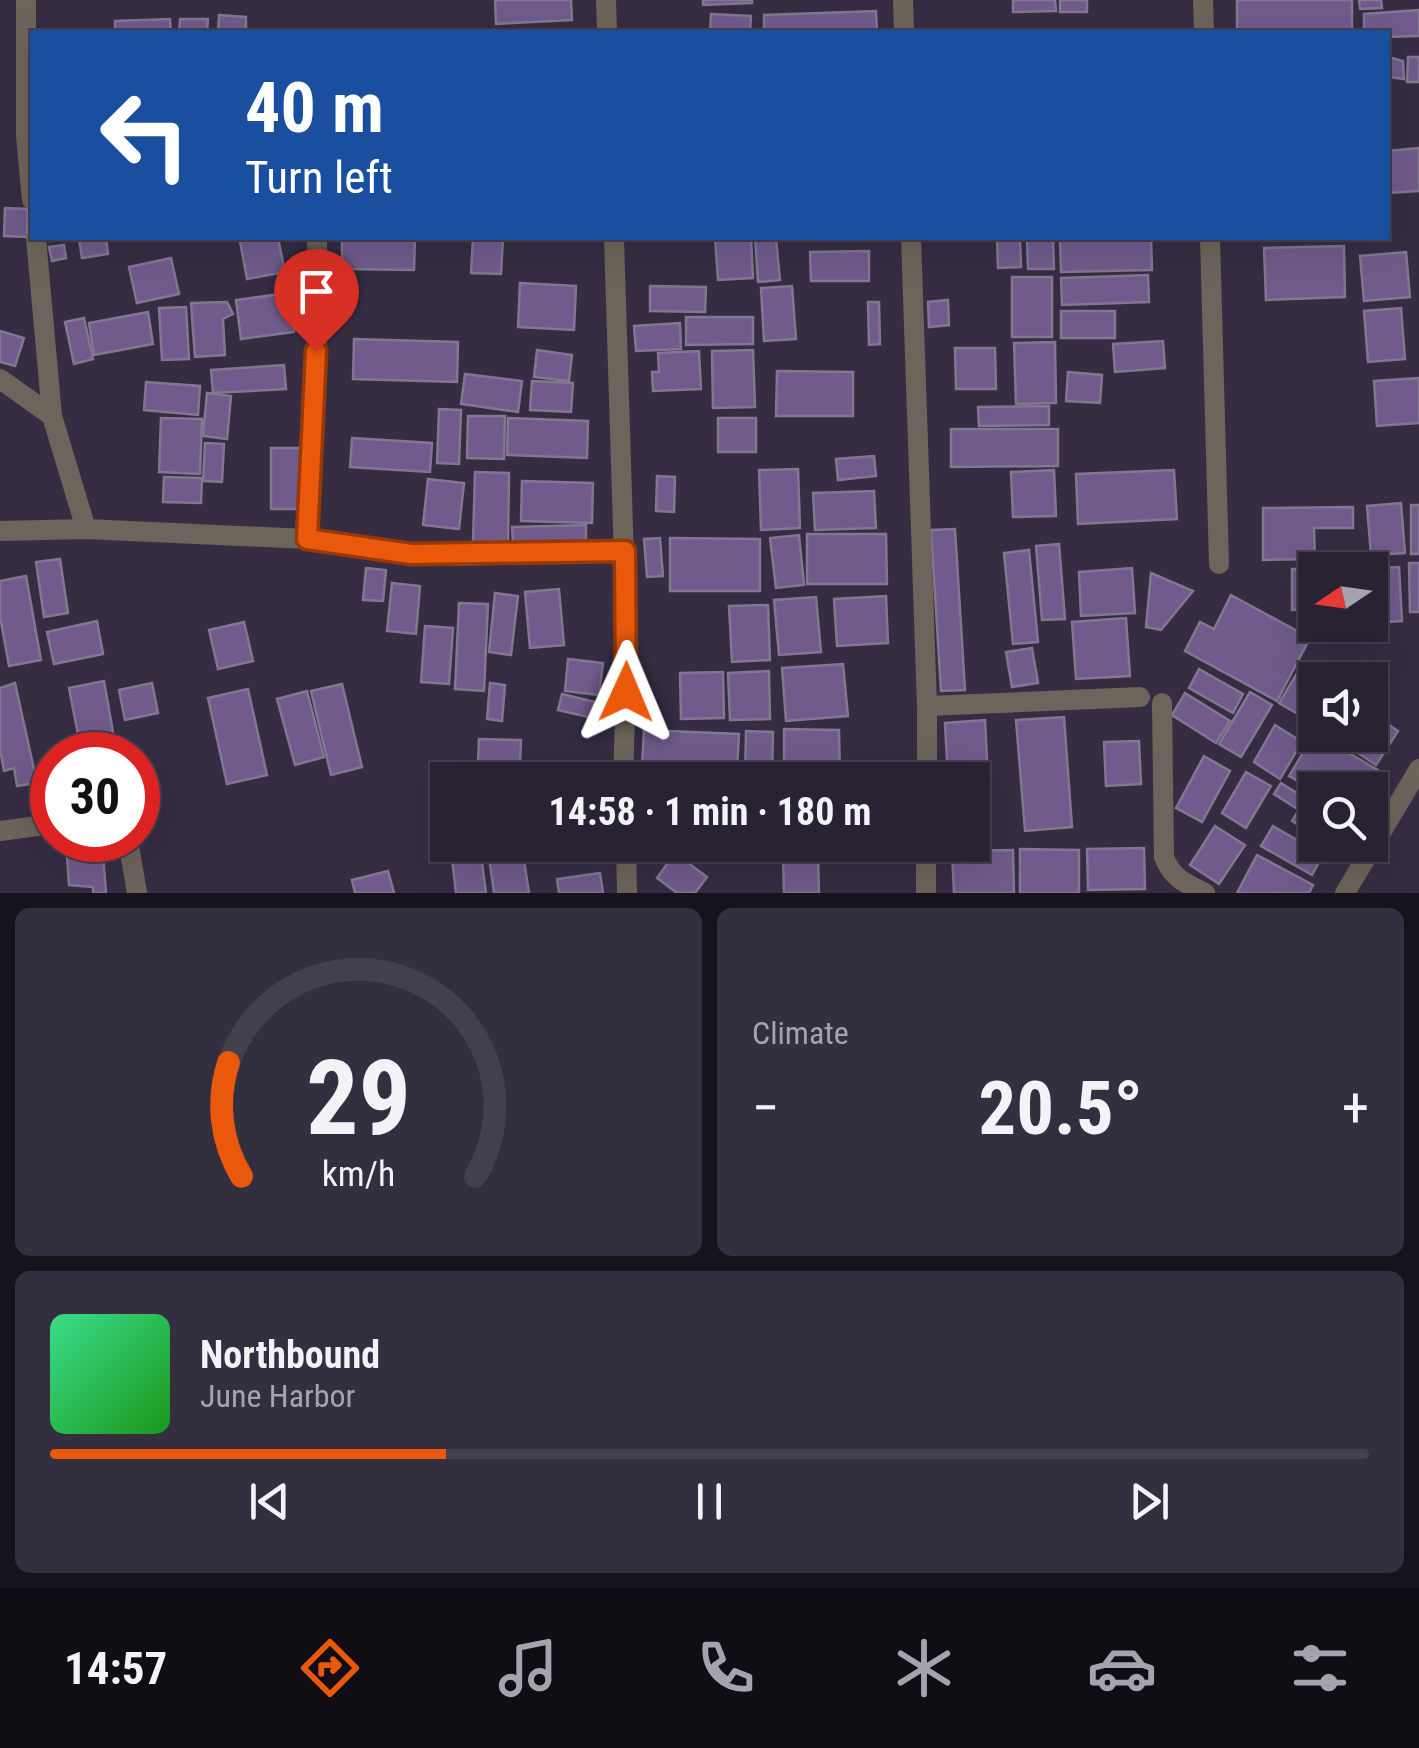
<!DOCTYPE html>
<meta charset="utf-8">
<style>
:root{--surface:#282232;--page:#342f3e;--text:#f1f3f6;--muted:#a5a4ac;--line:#443f4d;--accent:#ea580c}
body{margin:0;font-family:"Roboto Condensed",sans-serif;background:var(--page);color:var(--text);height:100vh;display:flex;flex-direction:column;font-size:38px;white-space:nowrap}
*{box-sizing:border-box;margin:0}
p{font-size:32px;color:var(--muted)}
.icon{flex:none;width:55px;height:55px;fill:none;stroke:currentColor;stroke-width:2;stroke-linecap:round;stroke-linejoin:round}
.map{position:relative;height:893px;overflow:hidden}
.drawer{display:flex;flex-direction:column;gap:15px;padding:15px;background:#16131c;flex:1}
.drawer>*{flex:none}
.banner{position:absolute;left:30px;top:30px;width:1360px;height:210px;border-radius:0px;box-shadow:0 10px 40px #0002,0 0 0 2px var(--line);background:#1a4fa0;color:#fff;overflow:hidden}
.needle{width:65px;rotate:257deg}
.fabs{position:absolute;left:1298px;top:552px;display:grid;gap:20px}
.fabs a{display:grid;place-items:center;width:90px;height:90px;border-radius:0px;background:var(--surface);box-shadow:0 10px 40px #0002,0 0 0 2px var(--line);font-size:50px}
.speed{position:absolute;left:30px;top:732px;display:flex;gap:20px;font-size:50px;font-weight:700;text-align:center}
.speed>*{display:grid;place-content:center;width:130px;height:130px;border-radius:50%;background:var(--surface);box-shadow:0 10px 40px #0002,0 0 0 2px var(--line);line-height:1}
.speed .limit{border:15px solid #d22;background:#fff;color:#111}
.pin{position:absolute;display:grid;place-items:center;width:85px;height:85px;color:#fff;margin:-102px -42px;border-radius:50% 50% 50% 0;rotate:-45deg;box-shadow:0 0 10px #0007}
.pin .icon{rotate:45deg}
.me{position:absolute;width:110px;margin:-55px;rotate:1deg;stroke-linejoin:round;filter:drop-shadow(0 0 8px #0008)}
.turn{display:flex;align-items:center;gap:35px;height:210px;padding:0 50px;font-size:45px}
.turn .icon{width:130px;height:130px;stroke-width:2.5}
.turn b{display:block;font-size:70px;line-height:85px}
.big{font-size:75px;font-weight:700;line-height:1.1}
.drawer .tile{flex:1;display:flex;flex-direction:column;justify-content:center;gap:15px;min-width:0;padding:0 35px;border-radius:15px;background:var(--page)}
.drawer .dial{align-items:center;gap:0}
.dial svg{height:260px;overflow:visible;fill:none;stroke:var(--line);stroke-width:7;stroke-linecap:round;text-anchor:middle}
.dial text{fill:var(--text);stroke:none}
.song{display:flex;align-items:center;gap:30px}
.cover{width:120px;height:120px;border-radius:15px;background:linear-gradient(135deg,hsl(150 70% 55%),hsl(120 70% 35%))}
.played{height:10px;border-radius:5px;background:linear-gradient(90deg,var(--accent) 30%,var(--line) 30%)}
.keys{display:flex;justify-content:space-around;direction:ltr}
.heat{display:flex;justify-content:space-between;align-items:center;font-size:55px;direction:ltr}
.drawer .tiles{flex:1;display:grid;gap:15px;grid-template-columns:1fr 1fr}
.tile:last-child{grid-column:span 2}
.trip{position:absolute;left:430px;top:762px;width:560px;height:100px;border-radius:0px;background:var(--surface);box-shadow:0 10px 40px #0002,0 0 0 2px var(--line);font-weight:700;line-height:100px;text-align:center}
.menu{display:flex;height:160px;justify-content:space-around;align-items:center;background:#100e14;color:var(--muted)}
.menu .icon{width:70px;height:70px}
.menu .active{color:var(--accent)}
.menu b{font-size:45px;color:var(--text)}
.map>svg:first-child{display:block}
.building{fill:#705b8c;stroke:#817791;stroke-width:2.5}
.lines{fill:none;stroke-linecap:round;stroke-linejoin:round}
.minor{stroke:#6d645b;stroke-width:20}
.route-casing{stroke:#983908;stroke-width:25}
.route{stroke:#ea580c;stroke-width:18}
</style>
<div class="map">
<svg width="1419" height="893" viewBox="0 0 1419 893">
<rect width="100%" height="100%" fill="#362d43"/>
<!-- building -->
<g class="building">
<polygon points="495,0 571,0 572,20 496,24"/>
<polygon points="703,0 752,0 752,3 703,5"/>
<polygon points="1013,0 1055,0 1056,11 1013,12"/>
<rect x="1060" y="0" width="27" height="12"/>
<rect x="1237" y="0" width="115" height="32"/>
<polygon points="1359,0 1381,0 1382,8 1360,9"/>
<polygon points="1419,10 1419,36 1388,37 1388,32 1364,32 1364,14"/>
<polygon points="876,11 877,32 764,32 764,15"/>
<polygon points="711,14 751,16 750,32 710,32"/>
<polygon points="219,15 246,17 246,32 218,32"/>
<polygon points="170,19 171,32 115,32 115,21"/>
<polygon points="180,19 208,19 207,32 179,32"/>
<polygon points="1388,57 1403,61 1404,79 1388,77"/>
<polygon points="1408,57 1419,57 1419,82 1407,82"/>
<polygon points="1419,148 1419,191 1388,193 1388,151"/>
<polygon points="5,208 28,209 27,237 4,236"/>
<polygon points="79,238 106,238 108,254 82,258"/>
<polygon points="259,238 278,238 285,272 247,279 240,241"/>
<polygon points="342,238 415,238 414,270 342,269"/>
<polygon points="473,238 503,238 501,274 471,273"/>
<polygon points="715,238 751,238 753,278 718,280"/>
<polygon points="755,238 776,238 780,280 758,282"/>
<polygon points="997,238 1020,238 1021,267 998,268"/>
<polygon points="1027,238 1053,238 1054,269 1028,269"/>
<polygon points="1060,238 1151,238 1152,270 1061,272"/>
<polygon points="64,245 66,258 52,261 49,247"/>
<polygon points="1344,246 1345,297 1266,300 1264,248"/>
<polygon points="869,251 869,281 811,281 810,252"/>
<polygon points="1406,252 1410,297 1364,301 1360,256"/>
<polygon points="171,258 179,294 137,303 129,267"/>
<polygon points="1148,275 1149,302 1062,305 1061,278"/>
<rect x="1012" y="277" width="40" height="60"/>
<polygon points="520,283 576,286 574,330 518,327"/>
<polygon points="650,286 706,287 705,312 650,311"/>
<polygon points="792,286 796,339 764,341 761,288"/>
<polygon points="289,293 294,332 241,339 236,300"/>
<polygon points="948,300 949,325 929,327 928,302"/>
<polygon points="227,302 233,314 223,319 225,355 195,357 191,303"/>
<polygon points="868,302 879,302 880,344 869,345"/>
<polygon points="186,307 189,359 162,360 159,308"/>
<polygon points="1401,308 1405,359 1368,362 1364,311"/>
<rect x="1061" y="311" width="54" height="27"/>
<polygon points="148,312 153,344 94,355 89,323"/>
<polygon points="686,317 753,317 753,344 686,345"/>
<polygon points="84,318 93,359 74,364 65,322"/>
<polygon points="680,323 681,349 636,351 634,326"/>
<polygon points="0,331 24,338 15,366 0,362"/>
<polygon points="354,339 458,342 457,382 353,379"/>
<polygon points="1163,341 1165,368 1115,372 1113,344"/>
<polygon points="1055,342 1056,403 1016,404 1014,343"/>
<polygon points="955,348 995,348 996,389 956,389"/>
<polygon points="537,350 572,355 569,381 534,377"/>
<polygon points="753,350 755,407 713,408 712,351"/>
<polygon points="699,351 701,389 653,391 652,372 659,372 658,353"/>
<polygon points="284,365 286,389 213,393 211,370"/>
<polygon points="777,371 853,372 853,416 776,416"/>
<polygon points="1068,372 1102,375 1100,403 1066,401"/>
<polygon points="465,374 522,381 518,412 461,404"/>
<polygon points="1419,378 1419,423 1377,426 1374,381"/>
<polygon points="532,381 573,383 571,412 530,410"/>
<polygon points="146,382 200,386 198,415 144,410"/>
<polygon points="207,393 231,396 227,439 203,436"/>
<polygon points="1049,406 1049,425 979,426 978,407"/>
<polygon points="439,409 461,410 459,464 437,463"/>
<polygon points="468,416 505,416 504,459 467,458"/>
<polygon points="161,418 202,419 200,474 159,472"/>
<polygon points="508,418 588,421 587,458 507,455"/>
<rect x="718" y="418" width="38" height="34"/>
<polygon points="951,429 1058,429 1058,466 951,467"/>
<polygon points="352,438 432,443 430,472 350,467"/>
<polygon points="205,443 224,444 222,482 203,481"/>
<polygon points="271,448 301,448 302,509 271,509"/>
<polygon points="874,456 876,476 838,480 836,459"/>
<polygon points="798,469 800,528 761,530 759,470"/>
<polygon points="1054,470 1056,516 1013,517 1011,472"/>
<polygon points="1174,470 1177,519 1078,524 1076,474"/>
<polygon points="475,472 509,473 508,543 473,542"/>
<polygon points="657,476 675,477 674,512 656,511"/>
<polygon points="164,477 202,478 201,503 163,502"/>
<polygon points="428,479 464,483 459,529 423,525"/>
<polygon points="522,481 593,483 592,523 521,521"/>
<polygon points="874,491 876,528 815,530 813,493"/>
<polygon points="1401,503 1405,553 1371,555 1367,506"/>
<rect x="1411" y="505" width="8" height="49"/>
<polygon points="1353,507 1353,528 1314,528 1315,559 1263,560 1263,508"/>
<polygon points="586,525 586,541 513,543 512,527"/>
<polygon points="955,529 965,690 941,691 931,530"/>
<polygon points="807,534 886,534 887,584 807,584"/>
<polygon points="799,535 804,585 776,588 770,538"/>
<polygon points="660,538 663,576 647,577 644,539"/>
<polygon points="670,538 760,539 760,591 670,591"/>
<polygon points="1059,544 1065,619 1042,620 1036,546"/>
<polygon points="1029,550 1038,642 1013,644 1004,553"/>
<polygon points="60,559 68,613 44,617 36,562"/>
<polygon points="1409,563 1419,563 1419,612 1410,612"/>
<polygon points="1399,567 1402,621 1374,623 1371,569"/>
<polygon points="366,568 386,570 383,601 363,600"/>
<polygon points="1132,568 1135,613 1081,616 1079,572"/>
<polygon points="1292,569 1357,569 1357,570 1315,570 1315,609 1292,610"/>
<polygon points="1151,573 1193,591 1161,630 1146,627"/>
<polygon points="26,576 41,660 9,666 0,616 0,581"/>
<polygon points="392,583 420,586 416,634 387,631"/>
<polygon points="559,589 564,645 530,648 525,592"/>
<polygon points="495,593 518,596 511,655 489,652"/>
<polygon points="1231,595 1310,638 1277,701 1185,651 1200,622 1214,629"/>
<polygon points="886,596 888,643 837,646 834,599"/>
<polygon points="816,597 821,652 779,655 774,600"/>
<polygon points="459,603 488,604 484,691 455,689"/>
<polygon points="768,605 770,660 732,662 729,606"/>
<polygon points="1126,618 1130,676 1076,679 1072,622"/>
<polygon points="97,621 103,654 54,664 47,632"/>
<polygon points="244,622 253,661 218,669 209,630"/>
<polygon points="425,626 453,628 449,684 421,682"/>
<polygon points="1032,648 1038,683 1012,687 1006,652"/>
<polygon points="568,659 603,663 599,695 565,691"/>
<polygon points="843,664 848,716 786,721 782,668"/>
<polygon points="1199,669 1243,694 1233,713 1189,688"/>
<polygon points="1299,670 1315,680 1315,701 1305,718 1279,703"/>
<polygon points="769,671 770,719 730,720 728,673"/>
<polygon points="723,672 724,718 681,719 680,673"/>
<polygon points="104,681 117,755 82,755 69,688"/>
<polygon points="15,683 37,783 17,786 14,768 4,771 0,749 0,688"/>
<polygon points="152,683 158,713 125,720 119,690"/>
<polygon points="490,683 505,685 502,721 487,719"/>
<polygon points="342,684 362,767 331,775 311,691"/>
<polygon points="248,689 267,775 227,784 208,698"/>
<polygon points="307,691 324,757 295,765 277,699"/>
<polygon points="1250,692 1272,705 1241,757 1219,744"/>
<polygon points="1185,693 1230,721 1216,743 1172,715"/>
<polygon points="562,694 595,702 592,718 558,710"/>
<polygon points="1370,712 1398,731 1376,765 1331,735 1370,735"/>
<polygon points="1064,717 1072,827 1025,831 1016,720"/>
<polygon points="985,720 988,779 948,780 945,723"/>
<polygon points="1275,725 1302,742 1280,779 1254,762"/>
<polygon points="784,729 839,730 840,780 784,780"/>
<polygon points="644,730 739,734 737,770 642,766"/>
<polygon points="746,731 773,732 772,780 745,780"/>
<polygon points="1315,733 1383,773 1370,795 1370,790 1315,791 1289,776"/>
<polygon points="479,739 521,740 520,764 478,762"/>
<polygon points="1139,741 1141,784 1106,786 1104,742"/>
<polygon points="1204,756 1230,771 1202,822 1176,808"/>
<polygon points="1246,772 1271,786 1246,828 1222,813"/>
<polygon points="734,774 734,780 643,780 642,778"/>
<polygon points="1281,783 1303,797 1296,808 1274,794"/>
<polygon points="972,790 986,790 983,844 972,843"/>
<polygon points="1305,800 1315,806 1312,833 1292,821"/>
<polygon points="1215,826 1245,845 1219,884 1190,865"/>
<polygon points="1273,826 1323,855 1312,875 1261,846"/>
<polygon points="720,845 759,845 759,850 720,852"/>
<polygon points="1144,848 1145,889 1088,890 1087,849"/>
<polygon points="1020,849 1079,850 1079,893 1020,893"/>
<polygon points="1013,850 1014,893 954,893 952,851"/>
<polygon points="103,853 106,893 93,893 93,887 69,885 67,857"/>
<polygon points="523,853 529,893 494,893 489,858"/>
<polygon points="675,853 707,877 695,893 677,893 657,878"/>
<polygon points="481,855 486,893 456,893 452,859"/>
<polygon points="1257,855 1313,885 1309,893 1237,893"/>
<polygon points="818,858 819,893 784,893 783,859"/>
<polygon points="388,871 394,893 355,893 352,880"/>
<polygon points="600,873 603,893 559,893 557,879"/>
</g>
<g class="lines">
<!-- minor -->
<g class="minor">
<polyline points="26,0 26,136 32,200"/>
<polyline points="606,0 607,32"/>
<polyline points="903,0 904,32"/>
<polyline points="1203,0 1204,32"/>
<polyline points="36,238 52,416 86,529"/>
<polyline points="614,238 627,655 623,780"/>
<polyline points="911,238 927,706 927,780"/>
<polyline points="1210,238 1219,564"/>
<polyline points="0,379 52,416"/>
<polyline points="0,531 86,529 307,539 411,554 462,556 625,551"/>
<polyline points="307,539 318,313 317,238"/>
<path d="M1162,703l2,154c8,21 21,26 41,36"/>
<polyline points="927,706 1140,697"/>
<polyline points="0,831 52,824"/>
<polyline points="128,840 137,893"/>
<polyline points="626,845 627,893"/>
<polyline points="926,893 926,845"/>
<polyline points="1345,893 1419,769"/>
</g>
</g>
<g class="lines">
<!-- route casing -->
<g class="route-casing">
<polyline id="route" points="316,351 307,539 411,554 625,551 626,692"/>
</g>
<!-- route -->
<use href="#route" class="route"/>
</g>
</svg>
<div class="fabs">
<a><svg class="needle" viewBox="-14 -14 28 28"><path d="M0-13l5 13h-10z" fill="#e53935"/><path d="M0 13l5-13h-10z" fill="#a5a4ac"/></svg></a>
<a><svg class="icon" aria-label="sound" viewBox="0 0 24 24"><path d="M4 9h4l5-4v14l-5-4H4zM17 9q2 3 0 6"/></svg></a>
<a><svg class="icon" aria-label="search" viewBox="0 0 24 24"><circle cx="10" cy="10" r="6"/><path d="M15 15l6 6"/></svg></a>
</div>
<div class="speed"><div class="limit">30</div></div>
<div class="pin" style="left:316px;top:351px;background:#d93025"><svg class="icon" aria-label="arrive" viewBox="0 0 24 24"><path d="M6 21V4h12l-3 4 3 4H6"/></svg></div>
<svg class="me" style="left:626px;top:692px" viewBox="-20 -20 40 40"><path d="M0-17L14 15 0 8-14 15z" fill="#ea580c" stroke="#fff" stroke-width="4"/></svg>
<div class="trip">14:58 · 1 min · 180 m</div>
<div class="banner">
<div class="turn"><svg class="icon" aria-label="left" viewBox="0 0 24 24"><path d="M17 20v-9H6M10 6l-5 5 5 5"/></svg><div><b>40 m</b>Turn left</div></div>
</div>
</div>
<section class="drawer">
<div class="tiles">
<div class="tile dial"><svg viewBox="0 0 100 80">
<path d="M14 69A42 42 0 1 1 86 69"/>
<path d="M14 69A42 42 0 0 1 10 34" stroke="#ea580c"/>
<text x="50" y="56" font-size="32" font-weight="700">29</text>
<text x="50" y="72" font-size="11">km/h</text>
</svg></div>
<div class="tile"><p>Climate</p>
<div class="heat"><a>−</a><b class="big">20.5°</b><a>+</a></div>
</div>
<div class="tile">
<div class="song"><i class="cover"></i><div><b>Northbound</b><p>June Harbor</p></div></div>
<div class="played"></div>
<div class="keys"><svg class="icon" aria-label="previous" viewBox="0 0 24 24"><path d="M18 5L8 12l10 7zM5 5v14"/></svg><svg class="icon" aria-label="pause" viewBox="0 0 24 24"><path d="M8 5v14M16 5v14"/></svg><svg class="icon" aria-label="next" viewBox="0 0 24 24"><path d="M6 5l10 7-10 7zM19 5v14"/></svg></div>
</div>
</div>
</section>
<nav class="menu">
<b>14:57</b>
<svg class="icon active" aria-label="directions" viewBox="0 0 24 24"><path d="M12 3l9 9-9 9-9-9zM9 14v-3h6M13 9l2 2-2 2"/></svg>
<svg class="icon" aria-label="music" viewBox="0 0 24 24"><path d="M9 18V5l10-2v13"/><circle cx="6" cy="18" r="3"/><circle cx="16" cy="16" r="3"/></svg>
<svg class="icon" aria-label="phone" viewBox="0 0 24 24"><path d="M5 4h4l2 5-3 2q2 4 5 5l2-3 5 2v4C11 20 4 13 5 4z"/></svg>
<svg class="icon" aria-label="climate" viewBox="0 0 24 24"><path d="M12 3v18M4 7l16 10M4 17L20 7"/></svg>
<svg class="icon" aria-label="car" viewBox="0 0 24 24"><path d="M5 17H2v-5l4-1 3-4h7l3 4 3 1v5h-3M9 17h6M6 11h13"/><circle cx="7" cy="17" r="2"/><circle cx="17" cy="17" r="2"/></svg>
<svg class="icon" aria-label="filters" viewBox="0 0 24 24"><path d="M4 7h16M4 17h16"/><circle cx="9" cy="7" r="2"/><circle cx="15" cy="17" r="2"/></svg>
</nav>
